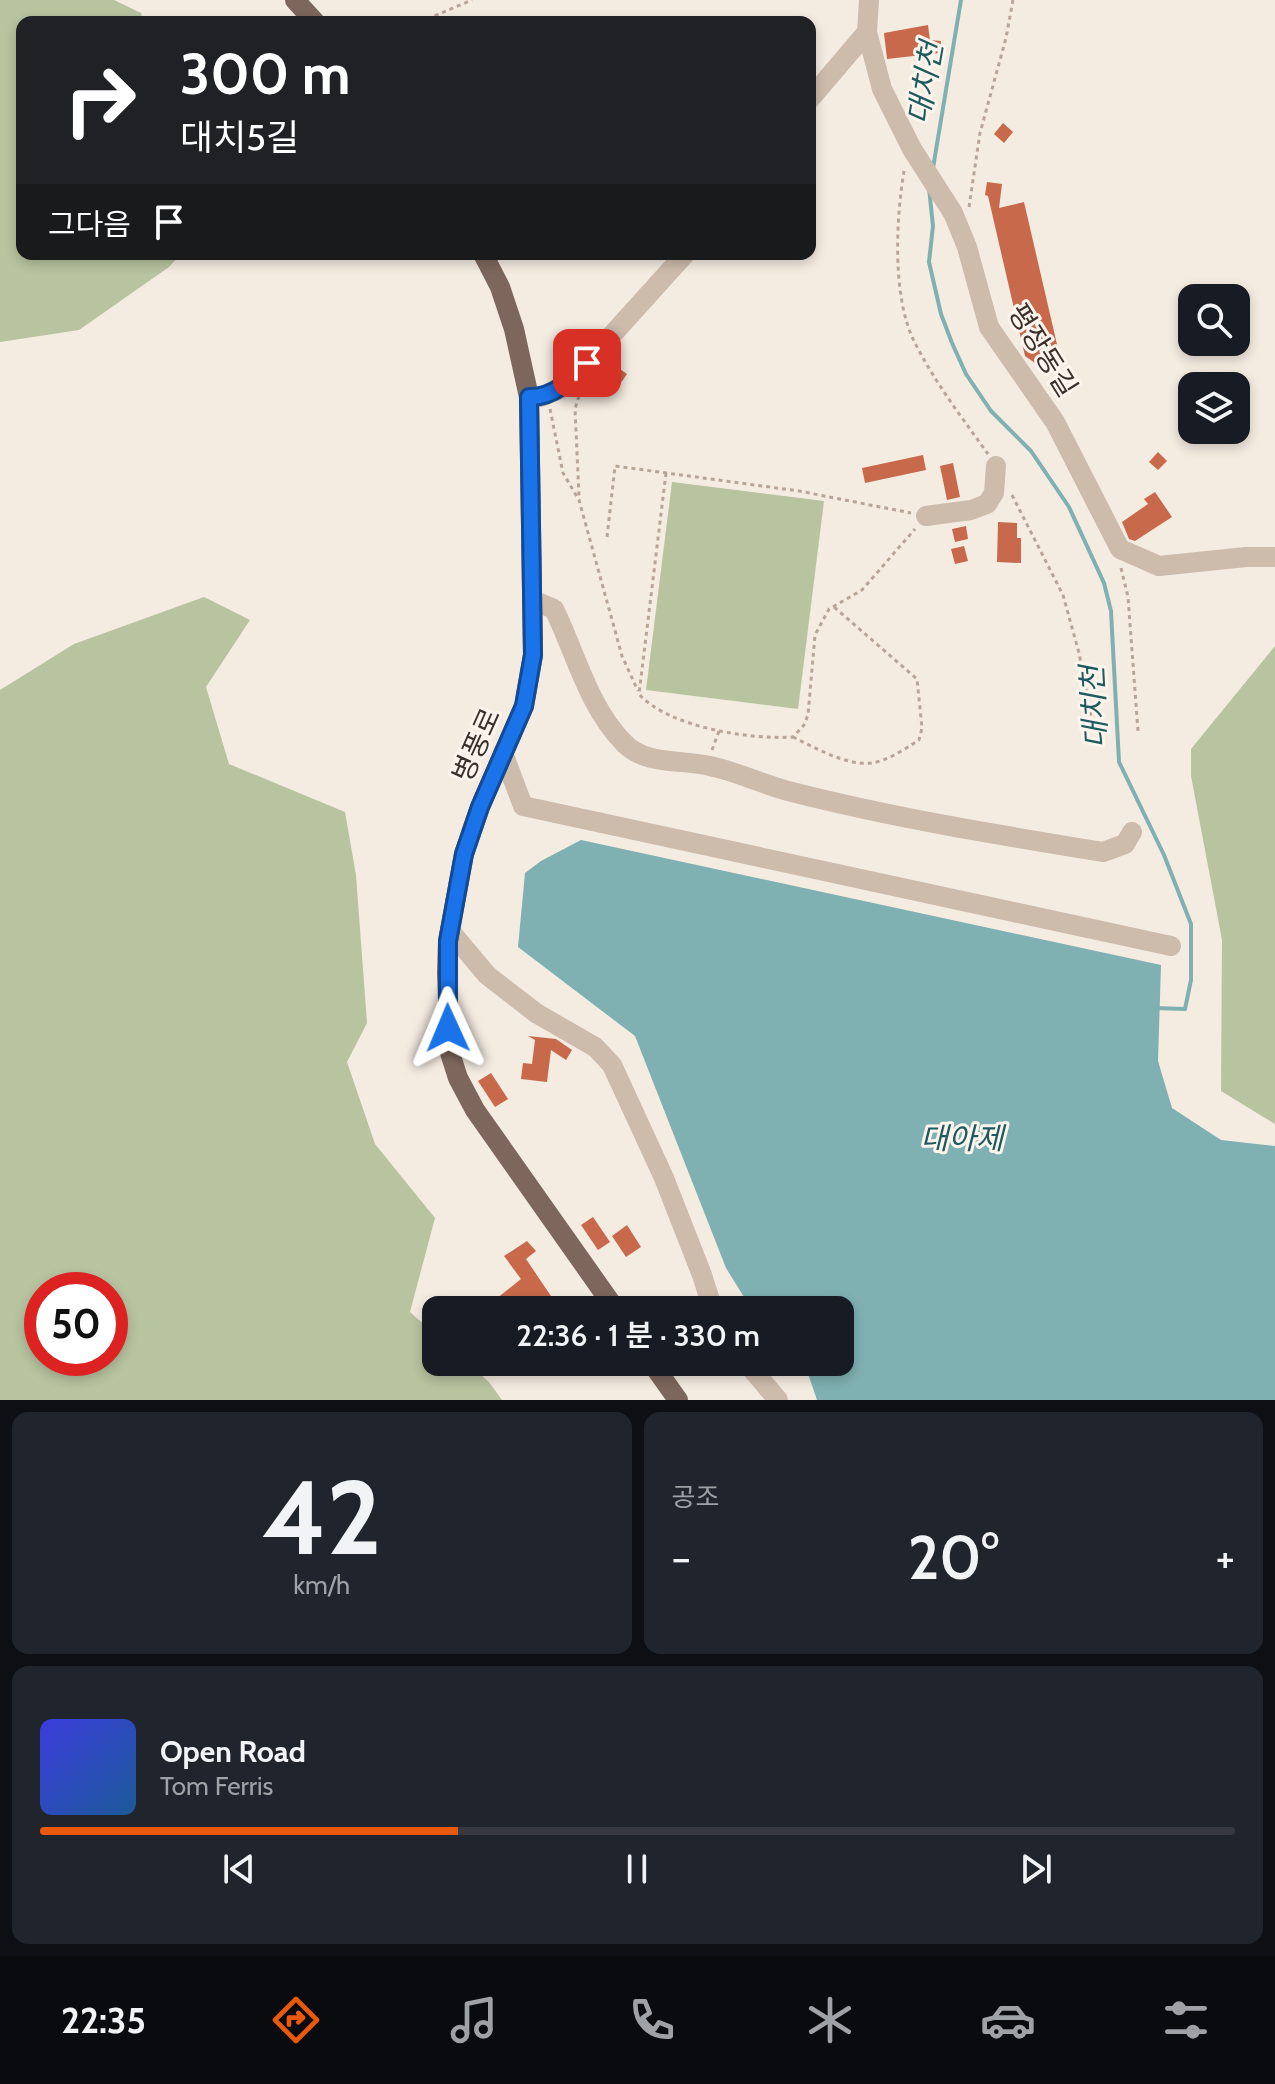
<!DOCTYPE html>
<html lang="ko">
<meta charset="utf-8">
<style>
:root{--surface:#171b24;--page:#20242c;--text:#f1f3f6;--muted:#9ea1a6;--line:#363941;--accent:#ea580c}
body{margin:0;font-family:Cabin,"Noto Sans KR",sans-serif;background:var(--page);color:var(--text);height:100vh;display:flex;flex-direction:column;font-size:30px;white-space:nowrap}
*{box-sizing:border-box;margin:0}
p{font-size:26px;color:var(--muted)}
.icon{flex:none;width:44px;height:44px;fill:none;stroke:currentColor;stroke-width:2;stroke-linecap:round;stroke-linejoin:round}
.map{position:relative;height:1400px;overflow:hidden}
.side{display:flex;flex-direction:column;gap:12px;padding:12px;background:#0d0f14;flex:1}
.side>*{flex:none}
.banner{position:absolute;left:16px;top:16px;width:800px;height:244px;border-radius:16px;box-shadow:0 4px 12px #0003;background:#202124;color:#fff;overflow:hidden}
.tools{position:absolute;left:1178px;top:284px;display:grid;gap:16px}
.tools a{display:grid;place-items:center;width:72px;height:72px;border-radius:16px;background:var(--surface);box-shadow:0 4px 12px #0003;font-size:40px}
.speed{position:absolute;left:24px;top:1272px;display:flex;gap:16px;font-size:40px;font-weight:700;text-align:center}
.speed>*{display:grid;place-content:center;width:104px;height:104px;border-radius:50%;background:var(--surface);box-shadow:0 4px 12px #0003;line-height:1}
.speed .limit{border:12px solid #d22;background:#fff;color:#111}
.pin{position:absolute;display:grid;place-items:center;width:68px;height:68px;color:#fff;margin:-34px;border-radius:16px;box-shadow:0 4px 12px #0006}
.me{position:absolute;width:88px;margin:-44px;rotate:359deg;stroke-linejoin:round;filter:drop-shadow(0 0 6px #0008)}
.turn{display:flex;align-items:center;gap:28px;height:168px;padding:0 32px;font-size:36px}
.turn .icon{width:104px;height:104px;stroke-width:2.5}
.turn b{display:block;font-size:56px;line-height:68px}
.then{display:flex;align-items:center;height:76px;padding:0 32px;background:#0003;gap:16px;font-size:30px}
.big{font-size:60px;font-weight:600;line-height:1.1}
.side .widget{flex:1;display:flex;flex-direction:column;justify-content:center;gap:12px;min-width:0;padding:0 28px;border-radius:16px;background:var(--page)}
.side .dial{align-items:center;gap:0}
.dial b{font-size:104px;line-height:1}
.song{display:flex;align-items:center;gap:24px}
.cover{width:96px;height:96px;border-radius:12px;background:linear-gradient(135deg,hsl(240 70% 55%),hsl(210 70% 35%))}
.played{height:8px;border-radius:4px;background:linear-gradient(90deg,var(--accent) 35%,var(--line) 35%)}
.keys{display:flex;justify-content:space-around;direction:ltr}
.heat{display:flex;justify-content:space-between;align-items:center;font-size:44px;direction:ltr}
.side .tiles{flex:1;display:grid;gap:12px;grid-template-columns:1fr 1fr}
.widget:last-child{grid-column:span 2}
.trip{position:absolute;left:422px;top:1296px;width:432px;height:80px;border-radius:16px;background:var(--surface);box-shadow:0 4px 12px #0003;font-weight:600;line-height:80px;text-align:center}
.menu{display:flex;height:128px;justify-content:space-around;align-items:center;background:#090b0e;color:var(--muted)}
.menu .icon{width:56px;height:56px}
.menu .on{color:var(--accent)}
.menu b{font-size:36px;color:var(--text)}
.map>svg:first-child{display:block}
.green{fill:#b8c4a0;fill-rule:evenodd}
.water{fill:#7fb0b2}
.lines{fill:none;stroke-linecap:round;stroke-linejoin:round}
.stream{stroke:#7fb0b2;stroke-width:4}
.building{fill:#c8694b}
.path{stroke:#b9a596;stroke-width:3;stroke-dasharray:4 4;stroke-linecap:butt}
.minor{stroke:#cdbbac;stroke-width:20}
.major{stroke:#7d675c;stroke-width:20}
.route-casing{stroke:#114b97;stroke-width:20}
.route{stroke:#1a73e8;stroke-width:14}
.labels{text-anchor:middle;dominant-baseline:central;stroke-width:6;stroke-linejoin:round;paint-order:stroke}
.street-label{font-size:28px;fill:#3b302b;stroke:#fbf5ee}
.water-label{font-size:30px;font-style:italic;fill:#1f5a5e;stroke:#fbf5ee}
</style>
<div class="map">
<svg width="1275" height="1400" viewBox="0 0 1275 1400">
<rect width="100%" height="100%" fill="#f4ebe1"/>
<!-- green -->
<g class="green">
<polygon points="0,0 114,0 141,13 143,22 22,22 22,254 181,254 169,267 79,330 0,342"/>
<polygon points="672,482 824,501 798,709 646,690"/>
<path d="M204,597l46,23 -44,67 23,77 116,48 11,63 11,148 -20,39 28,82 60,74 -25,94 26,23v27h30l23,20 13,18h-502v-710l74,-46zM110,1290v68h-68v-68z"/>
<polygon points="1275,646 1275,1124 1221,1091 1222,940 1191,776 1191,749"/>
</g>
<!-- water -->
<polygon class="water" points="581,840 1161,965 1158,1061 1172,1108 1221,1140 1275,1146 1275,1400 817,1400 804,1362 840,1362 840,1310 752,1310 726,1268 635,1036 518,947 525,873 541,861"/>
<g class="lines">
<!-- stream -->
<g class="stream">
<polyline points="933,168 961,0"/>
<polyline points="929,188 933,226 929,262 941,314 952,343 966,374 991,411 1031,451 1069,507 1104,583 1111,611 1119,762 1164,855 1191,924 1191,980 1185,1009 1154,1008"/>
</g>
</g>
<!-- building -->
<g class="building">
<polygon points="928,25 930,40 941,41 940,53 887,59 884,33"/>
<polygon points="1003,123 1013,132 1004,143 994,134"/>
<polygon points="987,182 1002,184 999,208 1024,202 1062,366 1045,370 1025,356 988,196 985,195"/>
<polygon points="607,360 627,374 618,387 596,372"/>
<polygon points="1158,452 1167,461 1158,470 1149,462"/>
<polygon points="923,455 926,470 865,483 862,468"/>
<polygon points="953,463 960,497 947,500 940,466"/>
<polygon points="1155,492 1172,517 1135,541 1129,539 1122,522 1148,504 1144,499"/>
<polygon points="998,522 1017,523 1017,538 1021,538 1021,563 997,562"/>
<polygon points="966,526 968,539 955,542 952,529"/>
<polygon points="964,546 968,561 955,564 951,549"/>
<polygon points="528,1036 556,1039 572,1050 566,1060 551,1050 547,1082 521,1079 523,1063 532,1064 535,1040"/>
<polygon points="491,1073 508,1099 495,1107 478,1081"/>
<polygon points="593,1217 610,1242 598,1250 581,1225"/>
<polygon points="627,1225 641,1247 626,1257 612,1236"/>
<polygon points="527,1241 536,1251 526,1259 555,1302 544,1310 505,1310 496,1299 521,1279 504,1256"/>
</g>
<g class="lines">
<!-- path -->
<g class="path">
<polyline points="420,22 472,0"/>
<path d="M904,171c-8,48 -12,125 10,170 20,40 48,77 74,113"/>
<polyline points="969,207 980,133 1006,38 1013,0"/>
<polyline points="579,396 575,409 579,496"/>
<polyline points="550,409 563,473 579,500 622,656 638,691"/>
<path d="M666,473l-27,221c29,33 111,46 154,43l11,-12 4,-10 7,-80 14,-26 33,-19 53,-61"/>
<polyline points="1012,495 1063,595 1079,653 1094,732"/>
<polyline points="607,537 615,466 799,491 911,513"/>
<polyline points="1121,568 1128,597 1138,731"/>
<path d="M793,737c22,11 54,29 79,26 17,-3 33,-14 47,-23l3,-12 -5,-49 -83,-72"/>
<polyline points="712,750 719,731"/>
</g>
<!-- minor -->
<g class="minor">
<polyline points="867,32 882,89 912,149 953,213 967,247 989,327 1055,422 1120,549 1159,566 1246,557 1275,557"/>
<polyline points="810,99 867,32 869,0"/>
<polyline points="529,397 541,397 560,389 583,367 685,254"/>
<polyline points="926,516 971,510 987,504 994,493 996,466"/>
<path d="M532,600l22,9c22,45 34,97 70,134 22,23 58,16 86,23 28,6 54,19 82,26 102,26 207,43 311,60l22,-8 7,-12"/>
<polyline points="503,753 523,806 1171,946"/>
<polyline points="450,931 487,975 536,1013 595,1047 612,1065 664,1178 702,1275 713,1310"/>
<polyline points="746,1362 778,1400"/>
</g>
<!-- major -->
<g class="major">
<polyline points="295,0 315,22"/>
<polyline points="483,254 500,287 514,329 529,397 533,655 524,706 480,807 464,854 448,941 447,973 450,1053 458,1078 475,1110 616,1310"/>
<polyline points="651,1362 678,1400"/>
</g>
</g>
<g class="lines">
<!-- route casing -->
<g class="route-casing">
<path id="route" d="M448,1028v-87l16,-87 16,-47 44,-101 9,-51 -4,-258c24,1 42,-17 58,-34"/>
</g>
<!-- route -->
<use href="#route" class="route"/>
</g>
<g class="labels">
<!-- street labels -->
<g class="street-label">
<text transform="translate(1043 350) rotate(58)">평장동길</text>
<text transform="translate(476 745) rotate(-66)">병풍로</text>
</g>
<!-- water labels -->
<g class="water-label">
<text transform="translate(925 83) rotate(-80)">대치천</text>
<text transform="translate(1094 707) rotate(-93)">대치천</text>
<text x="962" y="1138">대아제</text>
</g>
</g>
</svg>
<div class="tools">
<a><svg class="icon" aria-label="search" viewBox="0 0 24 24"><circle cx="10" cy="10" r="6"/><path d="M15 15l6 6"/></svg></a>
<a><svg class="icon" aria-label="layers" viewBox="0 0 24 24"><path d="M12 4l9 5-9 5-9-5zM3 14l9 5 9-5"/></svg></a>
</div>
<div class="speed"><div class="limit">50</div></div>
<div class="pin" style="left:587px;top:363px;background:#d93025"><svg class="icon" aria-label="arrive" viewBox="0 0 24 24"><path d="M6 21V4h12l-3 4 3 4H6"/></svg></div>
<svg class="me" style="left:448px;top:1028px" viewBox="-20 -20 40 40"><path d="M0-17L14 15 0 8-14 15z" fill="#1a73e8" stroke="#fff" stroke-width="4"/></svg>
<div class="trip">22:36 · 1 분 · 330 m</div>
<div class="banner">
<div class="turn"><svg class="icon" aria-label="right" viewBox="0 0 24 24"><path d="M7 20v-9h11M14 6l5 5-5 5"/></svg><div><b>300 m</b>대치5길</div></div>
<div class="then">그다음<svg class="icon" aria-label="arrive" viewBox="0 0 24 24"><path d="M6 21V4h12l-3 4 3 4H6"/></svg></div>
</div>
</div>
<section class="side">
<div class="tiles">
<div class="widget dial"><b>42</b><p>km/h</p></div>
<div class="widget"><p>공조</p>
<div class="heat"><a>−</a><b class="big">20°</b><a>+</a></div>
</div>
<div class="widget">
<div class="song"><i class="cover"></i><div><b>Open Road</b><p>Tom Ferris</p></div></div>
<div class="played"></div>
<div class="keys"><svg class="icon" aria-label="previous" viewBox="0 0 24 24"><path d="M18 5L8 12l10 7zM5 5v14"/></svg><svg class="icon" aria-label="pause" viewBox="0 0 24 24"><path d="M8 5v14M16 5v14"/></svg><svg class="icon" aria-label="next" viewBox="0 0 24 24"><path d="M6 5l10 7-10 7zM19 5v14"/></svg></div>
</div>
</div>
</section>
<nav class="menu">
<b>22:35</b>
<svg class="icon on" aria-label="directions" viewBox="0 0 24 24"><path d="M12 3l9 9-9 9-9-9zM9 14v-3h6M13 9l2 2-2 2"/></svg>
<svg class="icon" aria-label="music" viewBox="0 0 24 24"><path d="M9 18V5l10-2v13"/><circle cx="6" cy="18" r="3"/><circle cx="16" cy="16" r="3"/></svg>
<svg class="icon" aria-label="phone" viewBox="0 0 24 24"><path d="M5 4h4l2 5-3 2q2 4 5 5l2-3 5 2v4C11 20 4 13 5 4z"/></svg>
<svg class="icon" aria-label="climate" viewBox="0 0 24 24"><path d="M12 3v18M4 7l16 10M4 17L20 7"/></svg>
<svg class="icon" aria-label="car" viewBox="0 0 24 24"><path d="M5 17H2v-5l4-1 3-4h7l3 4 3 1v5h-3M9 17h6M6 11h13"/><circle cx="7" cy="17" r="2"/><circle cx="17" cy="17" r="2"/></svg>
<svg class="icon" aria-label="filters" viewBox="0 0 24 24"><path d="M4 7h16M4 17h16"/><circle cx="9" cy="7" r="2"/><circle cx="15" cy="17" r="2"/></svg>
</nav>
